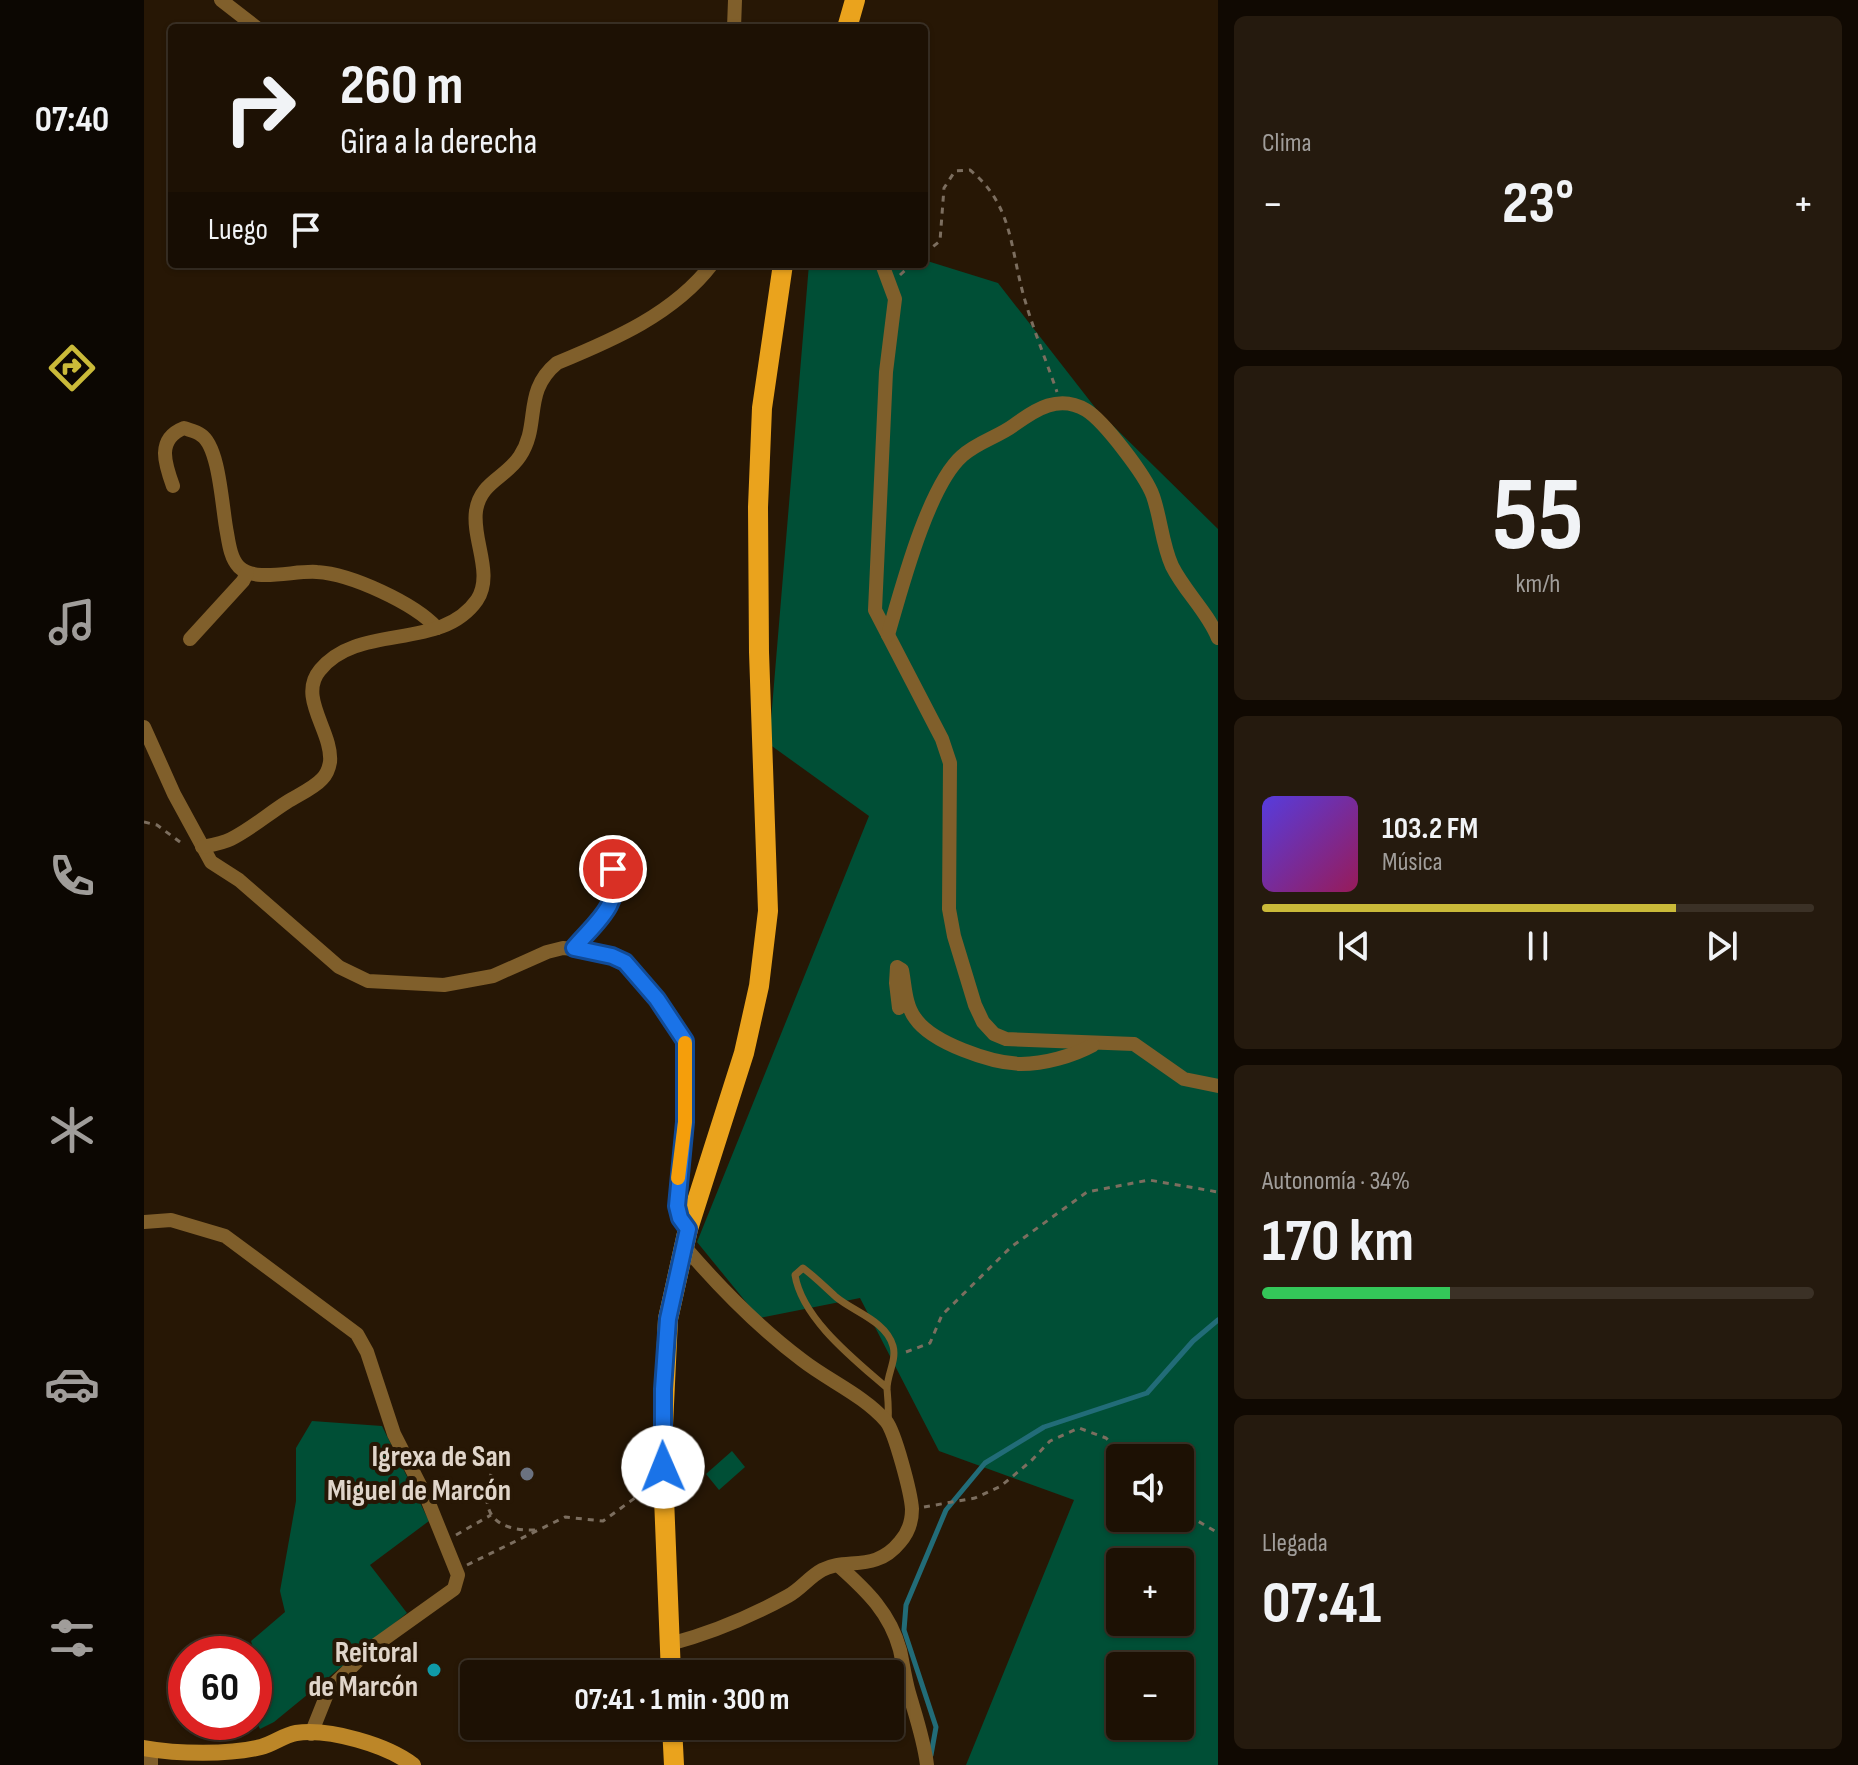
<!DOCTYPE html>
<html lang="es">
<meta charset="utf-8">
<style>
:root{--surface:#1d1104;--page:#251a0e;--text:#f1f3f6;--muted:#a09d9a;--line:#3b3126;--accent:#caba39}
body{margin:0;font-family:"Sofia Sans Condensed",sans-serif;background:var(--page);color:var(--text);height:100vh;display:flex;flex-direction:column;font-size:30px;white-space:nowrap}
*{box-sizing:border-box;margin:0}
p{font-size:26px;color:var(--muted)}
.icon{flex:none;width:44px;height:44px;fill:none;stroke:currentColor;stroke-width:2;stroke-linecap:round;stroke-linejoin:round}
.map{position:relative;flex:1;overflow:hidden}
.details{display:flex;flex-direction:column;gap:16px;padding:16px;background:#100902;width:640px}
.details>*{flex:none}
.guide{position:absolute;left:24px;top:24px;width:760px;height:244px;border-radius:8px;box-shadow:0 2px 6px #0004,0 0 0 2px var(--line);background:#1d1104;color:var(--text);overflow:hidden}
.fabs{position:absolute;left:962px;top:1444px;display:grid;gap:16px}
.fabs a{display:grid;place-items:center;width:88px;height:88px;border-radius:8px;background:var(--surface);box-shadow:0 2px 6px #0004,0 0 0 2px var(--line);font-size:40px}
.speed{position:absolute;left:24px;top:1636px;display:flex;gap:16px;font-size:40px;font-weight:700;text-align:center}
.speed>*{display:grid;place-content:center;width:104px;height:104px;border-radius:50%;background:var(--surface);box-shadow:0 2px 6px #0004,0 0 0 2px var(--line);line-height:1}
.speed .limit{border:12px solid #d22;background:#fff;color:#111}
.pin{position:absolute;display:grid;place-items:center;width:68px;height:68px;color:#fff;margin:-34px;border:4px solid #fff;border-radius:50%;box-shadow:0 2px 8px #0007}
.me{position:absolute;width:88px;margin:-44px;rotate:359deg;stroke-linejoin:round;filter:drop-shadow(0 0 6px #0008)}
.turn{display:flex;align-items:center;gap:28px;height:168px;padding:0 40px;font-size:36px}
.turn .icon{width:104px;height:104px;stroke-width:2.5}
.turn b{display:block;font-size:56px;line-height:68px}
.then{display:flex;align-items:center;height:76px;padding:0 40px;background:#0003;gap:16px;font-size:30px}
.big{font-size:60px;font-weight:700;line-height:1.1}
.details .widget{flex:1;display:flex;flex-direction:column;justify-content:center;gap:12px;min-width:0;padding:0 28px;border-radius:12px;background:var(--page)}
.details .dial{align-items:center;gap:0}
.dial b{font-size:104px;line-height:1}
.song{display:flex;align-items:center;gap:24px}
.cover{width:96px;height:96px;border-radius:12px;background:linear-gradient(135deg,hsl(250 70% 55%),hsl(330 70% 35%))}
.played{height:8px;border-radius:4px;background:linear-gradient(90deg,var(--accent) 75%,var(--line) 75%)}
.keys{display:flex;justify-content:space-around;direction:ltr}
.heat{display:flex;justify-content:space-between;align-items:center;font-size:44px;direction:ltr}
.charge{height:12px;border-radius:6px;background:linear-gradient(90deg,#34c759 34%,var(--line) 0)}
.trip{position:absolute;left:316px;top:1660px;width:444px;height:80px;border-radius:8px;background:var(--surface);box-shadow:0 2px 6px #0004,0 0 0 2px var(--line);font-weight:700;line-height:80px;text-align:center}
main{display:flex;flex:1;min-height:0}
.dock{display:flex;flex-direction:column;width:144px;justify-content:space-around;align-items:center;background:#0c0702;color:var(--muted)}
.dock .icon{width:56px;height:56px}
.dock .current{color:var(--accent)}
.dock b{font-size:36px;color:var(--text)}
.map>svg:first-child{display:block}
.green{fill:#004f36;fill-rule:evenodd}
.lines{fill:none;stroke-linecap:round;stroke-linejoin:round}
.stream{stroke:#226c78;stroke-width:5}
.path{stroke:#7c6e5f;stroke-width:3;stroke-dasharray:6 6;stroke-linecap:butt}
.lane{stroke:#805f2b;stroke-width:7}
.street{stroke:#805f2b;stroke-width:14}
.secondary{stroke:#bc8628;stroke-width:16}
.primary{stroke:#eaa31d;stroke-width:20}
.route-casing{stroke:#114b97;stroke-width:20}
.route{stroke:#1a73e8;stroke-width:14}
.slow{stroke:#f59e0b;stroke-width:14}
.worship-dot{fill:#6b7280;stroke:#271705;stroke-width:3}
.culture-dot{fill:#0f9aa8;stroke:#271705;stroke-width:3}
.labels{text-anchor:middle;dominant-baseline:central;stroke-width:8;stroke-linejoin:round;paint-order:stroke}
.poi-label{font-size:30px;font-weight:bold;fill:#e0d5ca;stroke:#271705;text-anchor:end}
</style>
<main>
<nav class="dock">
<b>07:40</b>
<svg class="icon current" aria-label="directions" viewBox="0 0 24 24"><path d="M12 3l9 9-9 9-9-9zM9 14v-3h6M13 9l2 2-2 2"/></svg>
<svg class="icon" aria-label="music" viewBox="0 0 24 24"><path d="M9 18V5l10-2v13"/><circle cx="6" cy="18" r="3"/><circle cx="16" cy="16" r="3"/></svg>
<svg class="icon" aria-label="phone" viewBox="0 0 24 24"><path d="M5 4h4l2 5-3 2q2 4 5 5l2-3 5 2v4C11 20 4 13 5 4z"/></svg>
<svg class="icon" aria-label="climate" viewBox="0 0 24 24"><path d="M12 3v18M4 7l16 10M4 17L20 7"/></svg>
<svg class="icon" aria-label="car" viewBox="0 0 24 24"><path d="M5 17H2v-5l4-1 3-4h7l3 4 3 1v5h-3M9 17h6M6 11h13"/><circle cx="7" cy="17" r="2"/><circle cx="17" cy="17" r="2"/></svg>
<svg class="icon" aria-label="filters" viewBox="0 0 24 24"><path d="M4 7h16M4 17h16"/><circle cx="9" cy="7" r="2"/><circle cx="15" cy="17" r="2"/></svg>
</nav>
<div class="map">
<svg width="1074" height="1765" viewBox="0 0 1074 1765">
<rect width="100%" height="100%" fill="#271705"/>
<!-- green -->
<g class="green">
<path d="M780,260l74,23 99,127 121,119v1236h-252l108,-265 -135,-49 -79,-153 -101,20 -62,-76 172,-426 -100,-72 40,-480h115zM976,1458h60v60h-60zM976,1562h60v60h-60zM976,1666h60v60h-60z"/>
<polygon points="168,1421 238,1426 285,1521 226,1565 263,1613 130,1722 116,1729 110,1717 110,1700 122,1690 107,1641 141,1612 136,1591 152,1501 152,1448"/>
<polygon points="588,1451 601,1467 575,1490 562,1474"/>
</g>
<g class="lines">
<!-- stream -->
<polyline class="stream" points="787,1755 792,1727 760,1630 762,1605 802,1510 841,1463 900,1427 1003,1393 1049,1341 1074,1320"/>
<!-- path -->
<g class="path">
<path d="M780,254l16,-13 4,-53 11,-17 15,-1c43,35 40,78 54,127 9,32 22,63 33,95"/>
<polyline points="756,275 768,264"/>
<polyline points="0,822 13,825 40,845"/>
<polyline points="762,1352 786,1343 798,1315 867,1247 943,1192 1005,1180 1074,1192"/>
<path d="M347,1474c-13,40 5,57 44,56"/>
<polyline points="780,1507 831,1498 857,1486 887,1461 906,1441 935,1428 962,1438 983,1458"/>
<polyline points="1036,1507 1047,1517 1074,1533"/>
<polyline points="312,1535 347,1515"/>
<polyline points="323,1565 421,1517 459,1521 502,1490"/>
</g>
<!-- lane -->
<path class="lane" d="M743,1388c-32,-28 -85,-69 -92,-113l8,-7c12,9 22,19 33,29 18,15 50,24 57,49 4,14 -6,28 -6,43 1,11 2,20 1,32"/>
<!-- street -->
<g class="street">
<polyline points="77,0 113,28"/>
<polyline points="590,28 591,0"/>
<polyline points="738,264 751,299 742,372 731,610 798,739 806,763 805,909 810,936 831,1005 839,1022 850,1034 862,1039 990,1044 1040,1079 1074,1086"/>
<path d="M29,486c-8,-22 -17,-47 11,-58 5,2 12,3 17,7 19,12 21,75 26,98 2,12 4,26 12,34 16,16 56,3 78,5 34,2 97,31 120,56"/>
<path d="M744,635c13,-45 40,-149 74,-179 15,-14 36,-19 52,-31 22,-16 45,-31 72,-15 18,11 60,66 67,86 8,23 9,48 19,70 13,26 35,45 46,72"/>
<polyline points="46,639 99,581 103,573"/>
<polyline points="0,727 30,794 67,862 95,880 195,967 224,981 300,985 349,976 403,952 419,948 449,951 468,956 481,962 513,999 541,1041 541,1122 533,1206 536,1218 544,1229"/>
<path d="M58,847c10,-2 21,-4 29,-8 20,-10 37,-25 56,-37 11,-7 27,-14 35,-23 4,-4 7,-11 8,-17 3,-30 -33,-65 -10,-92 39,-48 121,-18 157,-70 17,-26 -5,-60 -1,-89 4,-29 30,-33 44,-55 21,-32 2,-64 37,-93 56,-23 117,-49 155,-99"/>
<path d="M430,948c21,-26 48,-42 39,-79"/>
<path d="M755,1008l-3,-25 1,-16 5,3c3,15 3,35 13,48 17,25 76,45 106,46 23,0 52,-8 72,-19"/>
<polyline points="0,1222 27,1220 81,1236 213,1334 223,1352 250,1434 284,1501 314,1575 310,1589 226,1649 185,1689 167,1734"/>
<path d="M695,1566c28,25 51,47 61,84 3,14 5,29 9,43 7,24 15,47 18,72"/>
<path d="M526,1644c41,-11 80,-27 118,-48 13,-7 21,-19 34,-26 24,-13 53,3 78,-28 8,-9 12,-21 12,-33 -1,-16 -17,-77 -26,-88 -23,-26 -57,-40 -84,-61 -44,-33 -82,-72 -118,-114"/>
<polyline points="7,1765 7,1749"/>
</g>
<!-- secondary -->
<path class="secondary" d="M0,1748c33,6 85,7 117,-1 12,-3 23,-12 35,-14 33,-5 91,12 117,32"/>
<!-- primary -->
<g class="primary">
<polyline points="703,28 711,0"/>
<polyline points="527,1674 518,1447 524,1319 544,1229 600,1053 615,986 624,911 615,652 614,507 618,408 639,264"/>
<polyline points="528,1726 530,1765"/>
</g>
</g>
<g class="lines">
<!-- route casing -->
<g class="route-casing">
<path id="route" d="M469,869c9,36 -18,54 -39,79l38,8 13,6 32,37 28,42v81l-8,84 3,12 8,11 -20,90 -5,70v78"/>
</g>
<!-- route -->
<use href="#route" class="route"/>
<!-- slow -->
<polyline class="slow" points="534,1178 541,1122 541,1043"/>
</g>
<!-- markers -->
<circle class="worship-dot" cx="383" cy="1474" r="8"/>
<circle class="culture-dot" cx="290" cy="1670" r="8"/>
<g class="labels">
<!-- poi labels -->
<g class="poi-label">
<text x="367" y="1457">Igrexa de San<tspan x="367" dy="34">Miguel de Marcón</tspan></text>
<text x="274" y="1653">Reitoral<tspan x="274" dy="34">de Marcón</tspan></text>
</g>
</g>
</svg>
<div class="fabs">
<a><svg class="icon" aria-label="sound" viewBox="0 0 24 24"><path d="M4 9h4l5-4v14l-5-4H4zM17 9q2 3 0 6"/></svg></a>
<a>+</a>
<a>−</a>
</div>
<div class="speed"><div class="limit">60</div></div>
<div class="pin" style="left:469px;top:869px;background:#d93025"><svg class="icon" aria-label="arrive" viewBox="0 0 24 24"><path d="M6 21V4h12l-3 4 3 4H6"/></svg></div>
<svg class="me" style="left:519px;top:1467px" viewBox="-20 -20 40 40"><circle r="19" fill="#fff"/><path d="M0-13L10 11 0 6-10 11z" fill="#1a73e8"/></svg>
<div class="trip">07:41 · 1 min · 300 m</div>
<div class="guide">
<div class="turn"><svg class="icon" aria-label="right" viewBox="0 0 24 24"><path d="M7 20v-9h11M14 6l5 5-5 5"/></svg><div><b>260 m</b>Gira a la derecha</div></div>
<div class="then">Luego<svg class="icon" aria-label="arrive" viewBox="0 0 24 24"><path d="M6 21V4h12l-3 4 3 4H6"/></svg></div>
</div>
</div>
<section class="details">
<div class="widget"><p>Clima</p>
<div class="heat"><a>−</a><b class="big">23°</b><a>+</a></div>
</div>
<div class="widget dial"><b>55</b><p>km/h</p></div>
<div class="widget">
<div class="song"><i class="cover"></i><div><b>103.2 FM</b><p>Música</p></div></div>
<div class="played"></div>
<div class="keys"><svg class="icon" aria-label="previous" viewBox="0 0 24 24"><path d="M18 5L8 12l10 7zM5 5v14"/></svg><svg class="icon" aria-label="pause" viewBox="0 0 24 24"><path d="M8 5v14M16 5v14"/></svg><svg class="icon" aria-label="next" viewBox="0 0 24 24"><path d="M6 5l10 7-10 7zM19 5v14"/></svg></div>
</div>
<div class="widget"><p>Autonomía · 34%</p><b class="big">170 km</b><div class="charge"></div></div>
<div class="widget"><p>Llegada</p><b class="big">07:41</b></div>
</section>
</main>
